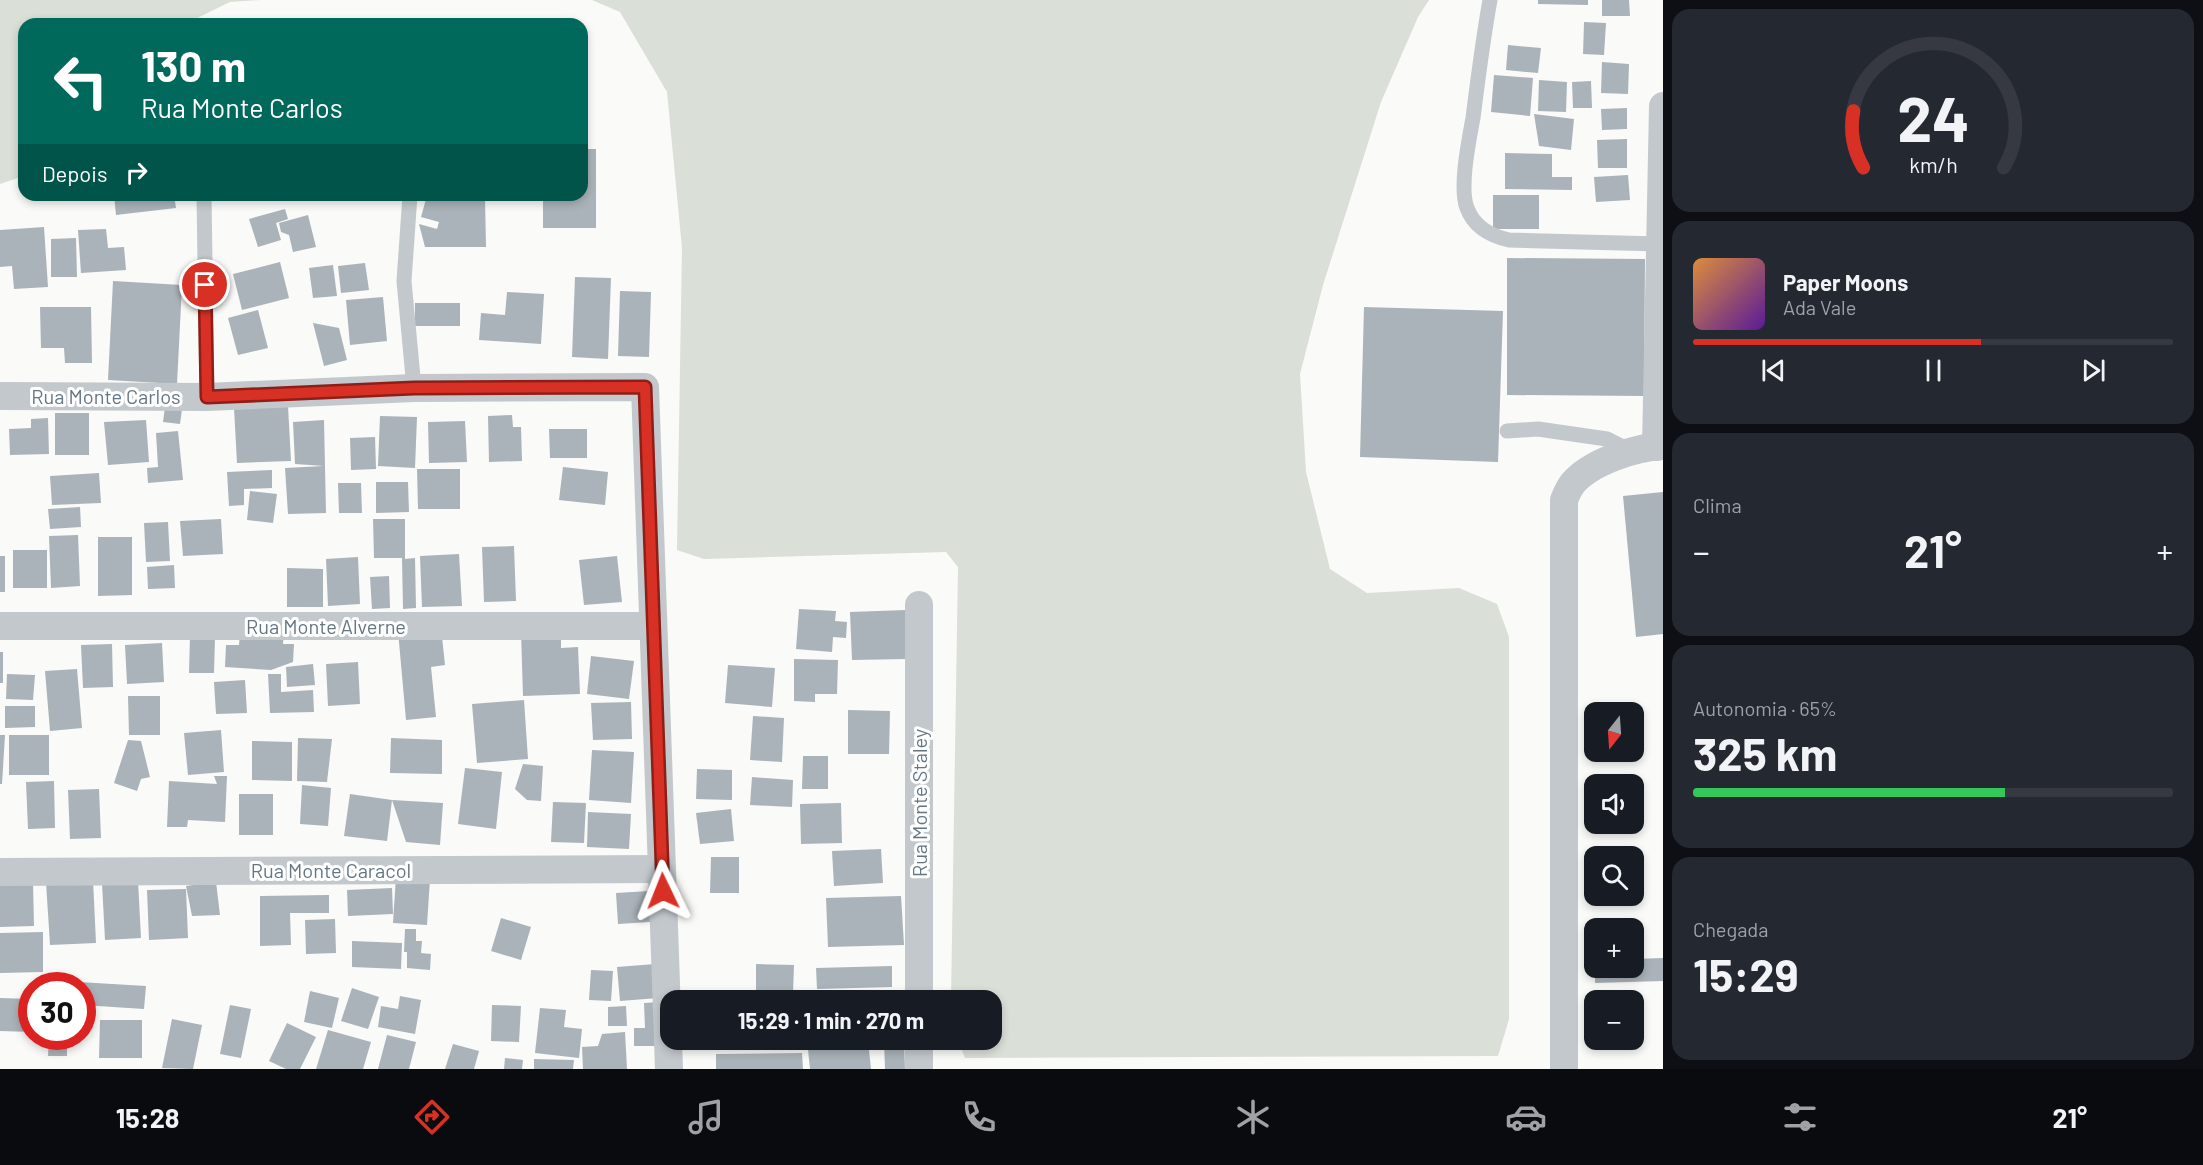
<!DOCTYPE html>
<html lang="pt">
<meta charset="utf-8">
<style>
:root{--surface:#171b24;--page:#242831;--text:#f1f3f6;--muted:#9ea1a6;--line:#363941;--accent:#d93025}
body{margin:0;font-family:Barlow,sans-serif;background:var(--page);color:var(--text);height:100vh;display:flex;flex-direction:column;font-size:22px;white-space:nowrap}
*{box-sizing:border-box;margin:0}
p{font-size:20px;color:var(--muted)}
.icon{flex:none;width:33px;height:33px;fill:none;stroke:currentColor;stroke-width:2;stroke-linecap:round;stroke-linejoin:round}
.map{position:relative;flex:1;overflow:hidden}
.side{display:flex;flex-direction:column;gap:9px;padding:9px;background:#0d0f14;width:540px}
.side>*{flex:none}
.guide{position:absolute;left:18px;top:18px;width:570px;height:183px;border-radius:18px;box-shadow:0 3px 9px #0003;background:#00695c;color:#fff;overflow:hidden}
.needle{width:39px;rotate:197deg}
.fabs{position:absolute;left:1584px;top:702px;display:grid;gap:12px}
.fabs a{display:grid;place-items:center;width:60px;height:60px;border-radius:12px;background:var(--surface);box-shadow:0 3px 9px #0003;font-size:30px}
.speed{position:absolute;left:18px;top:972px;display:flex;gap:12px;font-size:30px;font-weight:700;text-align:center}
.speed>*{display:grid;place-content:center;width:78px;height:78px;border-radius:50%;background:var(--surface);box-shadow:0 3px 9px #0003;line-height:1}
.speed .limit{border:9px solid #d22;background:#fff;color:#111}
.pin{position:absolute;display:grid;place-items:center;width:51px;height:51px;color:#fff;margin:-26px;border:3px solid #fff;border-radius:50%;box-shadow:0 2px 6px #0007}
.me{position:absolute;width:66px;margin:-33px;rotate:358deg;stroke-linejoin:round;filter:drop-shadow(0 0 4px #0008)}
.turn{display:flex;align-items:center;gap:21px;height:126px;padding:0 24px;font-size:27px}
.turn .icon{width:78px;height:78px;stroke-width:2.5}
.turn b{display:block;font-size:42px;line-height:51px}
.then{display:flex;align-items:center;height:57px;padding:0 24px;background:#0003;gap:12px;font-size:22px}
.big{font-size:45px;font-weight:700;line-height:1.1}
.side .tile{flex:1;display:flex;flex-direction:column;justify-content:center;gap:9px;min-width:0;padding:0 21px;border-radius:18px;background:var(--page)}
.side .dial{align-items:center;gap:0}
.dial svg{height:156px;overflow:visible;fill:none;stroke:var(--line);stroke-width:7;stroke-linecap:round;text-anchor:middle}
.dial text{fill:var(--text);stroke:none}
.song{display:flex;align-items:center;gap:18px}
.cover{width:72px;height:72px;border-radius:9px;background:linear-gradient(135deg,hsl(30 70% 55%),hsl(270 70% 35%))}
.played{height:6px;border-radius:3px;background:linear-gradient(90deg,var(--accent) 60%,var(--line) 60%)}
.keys{display:flex;justify-content:space-around;direction:ltr}
.heat{display:flex;justify-content:space-between;align-items:center;font-size:33px;direction:ltr}
.charge{height:9px;border-radius:4px;background:linear-gradient(90deg,#34c759 65%,var(--line) 0)}
.trip{position:absolute;left:660px;top:990px;width:342px;height:60px;border-radius:18px;background:var(--surface);box-shadow:0 3px 9px #0003;font-weight:700;line-height:60px;text-align:center}
.dock{display:flex;height:96px;justify-content:space-around;align-items:center;background:#090b0e;color:var(--muted)}
.dock .icon{width:42px;height:42px}
.dock .current{color:var(--accent)}
.dock b{font-size:27px;color:var(--text)}
main{display:flex;flex:1;min-height:0}
.map>svg:first-child{display:block}
.green{fill:#dadfd7}
.building{fill:#aab3b9}
.lines{fill:none;stroke-linecap:round;stroke-linejoin:round}
.service{stroke:#c3c8cc;stroke-width:15}
.minor{stroke:#c3c8cc;stroke-width:28}
.route-casing{stroke:#8d1f18;stroke-width:15}
.route{stroke:#d93025;stroke-width:10}
.labels{text-anchor:middle;dominant-baseline:central;stroke-width:6;stroke-linejoin:round;paint-order:stroke}
.street-label{font-size:20px;fill:#657683;stroke:#fff}
</style>
<main>
<div class="map">
<svg width="1663" height="1069" viewBox="0 0 1663 1069">
<rect width="100%" height="100%" fill="#fafaf8"/>
<!-- green -->
<g class="green">
<polygon points="0,0 260,0 230,2 185,24 24,24 24,176 0,184"/>
<polygon points="592,0 1429,0 1418,17 1381,102 1323,285 1300,374 1306,472 1330,569 1367,593 1459,588 1497,604 1509,637 1509,1019 1498,1056 965,1058 958,1040 992,1040 992,1000 951,1000 958,567 946,552 704,559 677,550 682,248 667,92 620,12"/>
</g>
<!-- building -->
<g class="building">
<polygon points="1538,0 1588,0 1588,5 1538,4"/>
<polygon points="1602,0 1629,0 1630,16 1602,16"/>
<polygon points="1584,22 1606,23 1604,55 1583,54"/>
<polygon points="1508,45 1541,48 1538,73 1506,70"/>
<polygon points="1602,62 1629,64 1628,94 1601,93"/>
<polygon points="1494,75 1533,78 1530,116 1491,112"/>
<polygon points="1539,80 1567,82 1566,112 1538,111"/>
<polygon points="1591,81 1592,108 1573,108 1572,82"/>
<polygon points="1627,108 1627,129 1602,130 1601,109"/>
<polygon points="1534,114 1574,119 1571,150 1539,146"/>
<polygon points="1627,139 1627,168 1598,168 1597,140"/>
<polygon points="582,149 596,149 596,228 543,228 543,195 582,195"/>
<polygon points="1505,153 1552,154 1552,177 1572,177 1572,190 1505,189"/>
<polygon points="1628,175 1630,200 1596,202 1594,177"/>
<polygon points="114,195 174,195 176,208 116,215"/>
<rect x="1493" y="195" width="46" height="34"/>
<polygon points="485,198 486,247 425,247 419,224 437,229 439,222 421,217 426,199"/>
<polygon points="285,209 288,219 276,223 281,240 258,247 249,219"/>
<polygon points="308,215 316,247 293,252 289,235 281,232 279,223"/>
<polygon points="44,227 48,287 14,289 12,266 0,267 0,230"/>
<polygon points="106,229 108,248 124,247 126,270 81,273 78,230"/>
<polygon points="76,238 77,277 51,277 51,239"/>
<polygon points="1507,258 1645,259 1644,396 1507,395"/>
<polygon points="280,262 289,298 242,310 233,274"/>
<polygon points="365,263 369,290 341,293 338,266"/>
<polygon points="333,265 337,296 313,298 309,268"/>
<polygon points="575,277 611,278 608,359 572,357"/>
<polygon points="113,281 182,285 177,384 108,380"/>
<polygon points="620,291 651,292 649,357 618,356"/>
<polygon points="507,292 544,294 541,344 479,340 481,313 505,315"/>
<polygon points="383,297 387,341 350,345 346,300"/>
<rect x="415" y="303" width="45" height="23"/>
<polygon points="40,307 91,307 92,363 65,363 64,348 41,348"/>
<polygon points="1364,307 1503,311 1498,462 1360,457"/>
<polygon points="258,310 268,348 238,355 228,318"/>
<polygon points="313,323 339,328 347,360 324,366"/>
<polygon points="288,406 291,461 237,463 234,408"/>
<polygon points="165,407 182,409 180,424 163,422"/>
<rect x="55" y="413" width="34" height="42"/>
<polygon points="512,415 513,427 521,427 522,461 489,462 488,416"/>
<polygon points="380,416 417,417 415,468 378,466"/>
<polygon points="48,418 49,454 10,455 9,429 31,428 31,419"/>
<polygon points="146,420 149,462 108,465 104,422"/>
<polygon points="324,420 326,513 288,514 285,468 324,466 295,464 293,422"/>
<polygon points="465,421 467,462 429,463 428,422"/>
<polygon points="549,429 587,429 587,458 550,458"/>
<polygon points="178,431 183,480 148,483 147,468 158,467 156,433"/>
<polygon points="375,437 376,469 351,470 350,438"/>
<polygon points="563,467 608,472 605,505 559,500"/>
<polygon points="417,469 460,469 460,509 418,509"/>
<polygon points="272,470 272,488 244,489 244,505 229,506 227,472"/>
<polygon points="99,473 101,503 52,505 50,476"/>
<polygon points="376,482 408,482 409,512 376,513"/>
<polygon points="338,483 361,483 362,513 339,513"/>
<polygon points="250,491 277,494 273,523 247,520"/>
<polygon points="1663,492 1663,634 1636,637 1623,496"/>
<polygon points="80,507 81,527 50,529 48,509"/>
<polygon points="221,519 223,554 183,556 180,521"/>
<polygon points="373,519 405,519 405,559 415,558 416,608 403,609 402,558 374,558"/>
<polygon points="168,522 170,561 146,562 144,523"/>
<polygon points="78,535 80,586 51,588 49,536"/>
<polygon points="98,537 132,537 132,595 98,596"/>
<polygon points="514,546 516,601 484,602 482,547"/>
<rect x="13" y="550" width="34" height="38"/>
<polygon points="459,554 462,606 422,607 420,556"/>
<rect x="0" y="556" width="5" height="36"/>
<polygon points="617,556 622,602 584,605 579,560"/>
<polygon points="358,557 360,604 328,606 326,559"/>
<polygon points="174,565 175,588 148,589 147,567"/>
<polygon points="287,568 323,569 323,607 287,607"/>
<polygon points="389,576 390,608 372,609 370,577"/>
<polygon points="799,609 836,611 835,621 847,622 846,638 833,637 832,652 796,649"/>
<polygon points="906,610 907,659 852,660 850,612"/>
<polygon points="441,627 445,665 431,667 436,717 406,720 398,631"/>
<polygon points="240,631 284,633 283,644 294,644 293,662 271,670 225,667 226,645 239,645"/>
<polygon points="561,631 561,648 578,647 580,694 523,696 521,632"/>
<polygon points="190,636 215,637 214,673 189,673"/>
<polygon points="162,643 164,682 127,684 125,645"/>
<polygon points="112,644 113,687 83,688 81,645"/>
<rect x="0" y="652" width="3" height="31"/>
<polygon points="591,656 634,661 629,699 587,694"/>
<polygon points="794,659 838,660 837,694 815,694 815,702 794,701"/>
<polygon points="358,662 360,704 328,706 326,664"/>
<polygon points="313,664 315,685 287,687 286,667"/>
<polygon points="728,665 775,668 772,707 725,703"/>
<polygon points="77,669 82,728 50,731 45,671"/>
<polygon points="7,674 35,675 33,700 6,699"/>
<polygon points="268,674 281,674 281,692 313,690 314,712 270,713"/>
<polygon points="245,680 247,713 216,714 214,682"/>
<polygon points="128,696 160,696 160,735 129,735"/>
<polygon points="524,700 528,759 477,763 472,704"/>
<polygon points="631,702 632,739 593,740 591,703"/>
<polygon points="5,706 35,706 35,727 5,728"/>
<polygon points="848,710 890,711 889,754 848,754"/>
<polygon points="753,716 784,718 782,762 750,760"/>
<polygon points="221,730 224,772 188,775 184,733"/>
<polygon points="0,735 5,735 2,784 0,784"/>
<rect x="9" y="735" width="40" height="40"/>
<polygon points="298,738 332,739 327,782 297,781"/>
<polygon points="391,738 442,740 442,774 390,773"/>
<polygon points="128,740 141,741 150,777 141,779 137,791 114,783"/>
<polygon points="252,741 292,742 292,781 252,780"/>
<polygon points="592,750 634,752 631,803 589,800"/>
<polygon points="803,756 828,756 828,789 802,789"/>
<polygon points="523,764 543,766 541,801 527,800 515,789"/>
<polygon points="465,768 502,772 496,829 458,824"/>
<polygon points="697,769 732,770 732,800 696,799"/>
<polygon points="214,776 227,776 225,822 188,820 187,827 167,827 169,781 217,784"/>
<polygon points="752,777 793,780 792,807 750,805"/>
<polygon points="54,781 55,828 28,829 26,782"/>
<polygon points="302,785 331,788 328,826 300,824"/>
<polygon points="99,789 101,838 70,839 68,790"/>
<rect x="239" y="794" width="34" height="41"/>
<polygon points="350,794 392,800 387,841 344,836"/>
<polygon points="392,800 443,803 440,845 406,842"/>
<polygon points="553,802 586,803 584,843 551,842"/>
<polygon points="841,803 842,843 801,844 800,804"/>
<polygon points="731,809 734,841 700,844 696,813"/>
<polygon points="588,812 631,814 629,849 587,847"/>
<polygon points="881,849 883,883 834,886 832,851"/>
<polygon points="711,857 739,857 739,893 710,893"/>
<polygon points="396,876 430,879 427,925 393,923"/>
<polygon points="93,880 96,943 50,945 46,882"/>
<polygon points="138,881 141,938 105,940 102,883"/>
<polygon points="216,882 220,915 192,916 186,886"/>
<polygon points="0,883 33,883 34,926 0,927"/>
<polygon points="392,888 393,914 348,916 347,890"/>
<polygon points="186,889 188,938 149,940 147,890"/>
<polygon points="649,891 650,922 618,924 616,893"/>
<polygon points="329,895 329,913 290,913 291,945 260,946 260,896"/>
<polygon points="901,896 904,945 828,947 826,898"/>
<polygon points="501,918 531,927 521,960 491,951"/>
<polygon points="335,919 336,953 306,954 305,920"/>
<polygon points="405,929 416,929 416,941 422,941 421,953 431,954 430,970 407,968 407,952 404,952"/>
<polygon points="43,932 43,972 0,973 0,933"/>
<polygon points="352,941 402,943 401,969 352,967"/>
<polygon points="1663,958 1663,981 1595,983 1595,968 1634,968 1634,959"/>
<polygon points="655,964 658,998 620,1001 617,967"/>
<polygon points="756,964 794,965 793,994 756,993"/>
<polygon points="892,966 892,987 817,989 816,968"/>
<polygon points="591,970 613,971 611,1001 589,1000"/>
<polygon points="45,980 146,986 144,1009 82,1005 82,986 47,986"/>
<polygon points="352,988 379,997 368,1029 341,1021"/>
<polygon points="310,991 339,998 332,1028 304,1022"/>
<polygon points="400,996 421,1000 415,1034 378,1027 381,1006 398,1009"/>
<polygon points="710,996 751,997 751,1000 710,1000"/>
<polygon points="0,998 32,999 32,1032 0,1031"/>
<polygon points="660,1002 661,1046 634,1046 634,1028 645,1028 644,1003"/>
<polygon points="230,1005 251,1009 241,1058 220,1054"/>
<polygon points="492,1005 521,1006 519,1042 491,1041"/>
<polygon points="626,1006 627,1026 608,1026 608,1007"/>
<polygon points="540,1008 566,1010 564,1027 582,1029 579,1058 535,1053"/>
<polygon points="172,1019 202,1025 193,1069 162,1068"/>
<polygon points="100,1020 142,1020 142,1058 99,1058"/>
<polygon points="287,1023 316,1037 300,1069 286,1069 269,1061"/>
<polygon points="328,1030 371,1042 363,1069 316,1069"/>
<polygon points="625,1032 627,1069 583,1069 582,1047 598,1046 602,1034"/>
<polygon points="387,1035 416,1042 409,1069 378,1069"/>
<polygon points="49,1036 67,1036 67,1056 48,1056"/>
<polygon points="738,1040 789,1040 788,1047"/>
<polygon points="807,1040 868,1040 871,1069 810,1069"/>
<polygon points="884,1040 904,1040 905,1069 885,1069"/>
<polygon points="453,1044 479,1051 474,1069 445,1069"/>
<polygon points="802,1053 803,1069 716,1069 716,1054"/>
<polygon points="505,1058 523,1060 522,1069 504,1069"/>
<polygon points="534,1059 574,1060 573,1069 534,1069"/>
</g>
<g class="lines">
<!-- service -->
<g class="service">
<path d="M1490,0c-7,39 -12,78 -17,118 -4,22 -14,70 -6,90 7,19 24,28 42,32l151,4"/>
<polyline points="204,195 207,397"/>
<polyline points="410,195 404,281 414,388"/>
<polyline points="1507,431 1538,429 1607,439 1631,451"/>
</g>
<!-- minor -->
<g class="minor">
<polyline points="0,396 207,397 414,388 645,387 669,1069"/>
<polyline points="1656,447 1663,106"/>
<polyline points="0,626 653,626"/>
<polyline points="0,872 662,869"/>
<polyline points="919,1000 919,605"/>
<polyline points="919,1069 919,1040"/>
<path d="M1564,1069v-569c2,-5 5,-12 9,-17 18,-21 63,-36 90,-37"/>
</g>
</g>
<g class="lines">
<!-- route casing -->
<g class="route-casing">
<polyline id="route" points="205,285 207,397 414,388 645,387 663,891"/>
</g>
<!-- route -->
<use href="#route" class="route"/>
</g>
<g class="labels">
<!-- street labels -->
<g class="street-label">
<text x="106" y="396">Rua Monte Carlos</text>
<text x="326" y="626">Rua Monte Alverne</text>
<text transform="translate(919 803) rotate(-90)">Rua Monte Staley</text>
<text x="331" y="870">Rua Monte Caracol</text>
</g>
</g>
</svg>
<div class="fabs">
<a><svg class="needle" viewBox="-14 -14 28 28"><path d="M0-13l5 13h-10z" fill="#e53935"/><path d="M0 13l5-13h-10z" fill="#9ea1a6"/></svg></a>
<a><svg class="icon" aria-label="sound" viewBox="0 0 24 24"><path d="M4 9h4l5-4v14l-5-4H4zM17 9q2 3 0 6"/></svg></a>
<a><svg class="icon" aria-label="search" viewBox="0 0 24 24"><circle cx="10" cy="10" r="6"/><path d="M15 15l6 6"/></svg></a>
<a>+</a>
<a>−</a>
</div>
<div class="speed"><div class="limit">30</div></div>
<div class="pin" style="left:205px;top:285px;background:#d93025"><svg class="icon" aria-label="arrive" viewBox="0 0 24 24"><path d="M6 21V4h12l-3 4 3 4H6"/></svg></div>
<svg class="me" style="left:663px;top:891px" viewBox="-20 -20 40 40"><path d="M0-17L14 15 0 8-14 15z" fill="#d93025" stroke="#fff" stroke-width="4"/></svg>
<div class="trip">15:29 · 1 min · 270 m</div>
<div class="guide">
<div class="turn"><svg class="icon" aria-label="left" viewBox="0 0 24 24"><path d="M17 20v-9H6M10 6l-5 5 5 5"/></svg><div><b>130 m</b>Rua Monte Carlos</div></div>
<div class="then">Depois<svg class="icon" aria-label="right" viewBox="0 0 24 24"><path d="M7 20v-9h11M14 6l5 5-5 5"/></svg></div>
</div>
</div>
<section class="side">
<div class="tile dial"><svg viewBox="0 0 100 80">
<path d="M14 69A42 42 0 1 1 86 69"/>
<path d="M14 69A42 42 0 0 1 9 40" stroke="#d93025"/>
<text x="50" y="56" font-size="32" font-weight="700">24</text>
<text x="50" y="72" font-size="11">km/h</text>
</svg></div>
<div class="tile">
<div class="song"><i class="cover"></i><div><b>Paper Moons</b><p>Ada Vale</p></div></div>
<div class="played"></div>
<div class="keys"><svg class="icon" aria-label="previous" viewBox="0 0 24 24"><path d="M18 5L8 12l10 7zM5 5v14"/></svg><svg class="icon" aria-label="pause" viewBox="0 0 24 24"><path d="M8 5v14M16 5v14"/></svg><svg class="icon" aria-label="next" viewBox="0 0 24 24"><path d="M6 5l10 7-10 7zM19 5v14"/></svg></div>
</div>
<div class="tile"><p>Clima</p>
<div class="heat"><a>−</a><b class="big">21°</b><a>+</a></div>
</div>
<div class="tile"><p>Autonomia · 65%</p><b class="big">325 km</b><div class="charge"></div></div>
<div class="tile"><p>Chegada</p><b class="big">15:29</b></div>
</section>
</main>
<nav class="dock">
<b>15:28</b>
<svg class="icon current" aria-label="directions" viewBox="0 0 24 24"><path d="M12 3l9 9-9 9-9-9zM9 14v-3h6M13 9l2 2-2 2"/></svg>
<svg class="icon" aria-label="music" viewBox="0 0 24 24"><path d="M9 18V5l10-2v13"/><circle cx="6" cy="18" r="3"/><circle cx="16" cy="16" r="3"/></svg>
<svg class="icon" aria-label="phone" viewBox="0 0 24 24"><path d="M5 4h4l2 5-3 2q2 4 5 5l2-3 5 2v4C11 20 4 13 5 4z"/></svg>
<svg class="icon" aria-label="climate" viewBox="0 0 24 24"><path d="M12 3v18M4 7l16 10M4 17L20 7"/></svg>
<svg class="icon" aria-label="car" viewBox="0 0 24 24"><path d="M5 17H2v-5l4-1 3-4h7l3 4 3 1v5h-3M9 17h6M6 11h13"/><circle cx="7" cy="17" r="2"/><circle cx="17" cy="17" r="2"/></svg>
<svg class="icon" aria-label="filters" viewBox="0 0 24 24"><path d="M4 7h16M4 17h16"/><circle cx="9" cy="7" r="2"/><circle cx="15" cy="17" r="2"/></svg>
<b>21°</b>
</nav>
